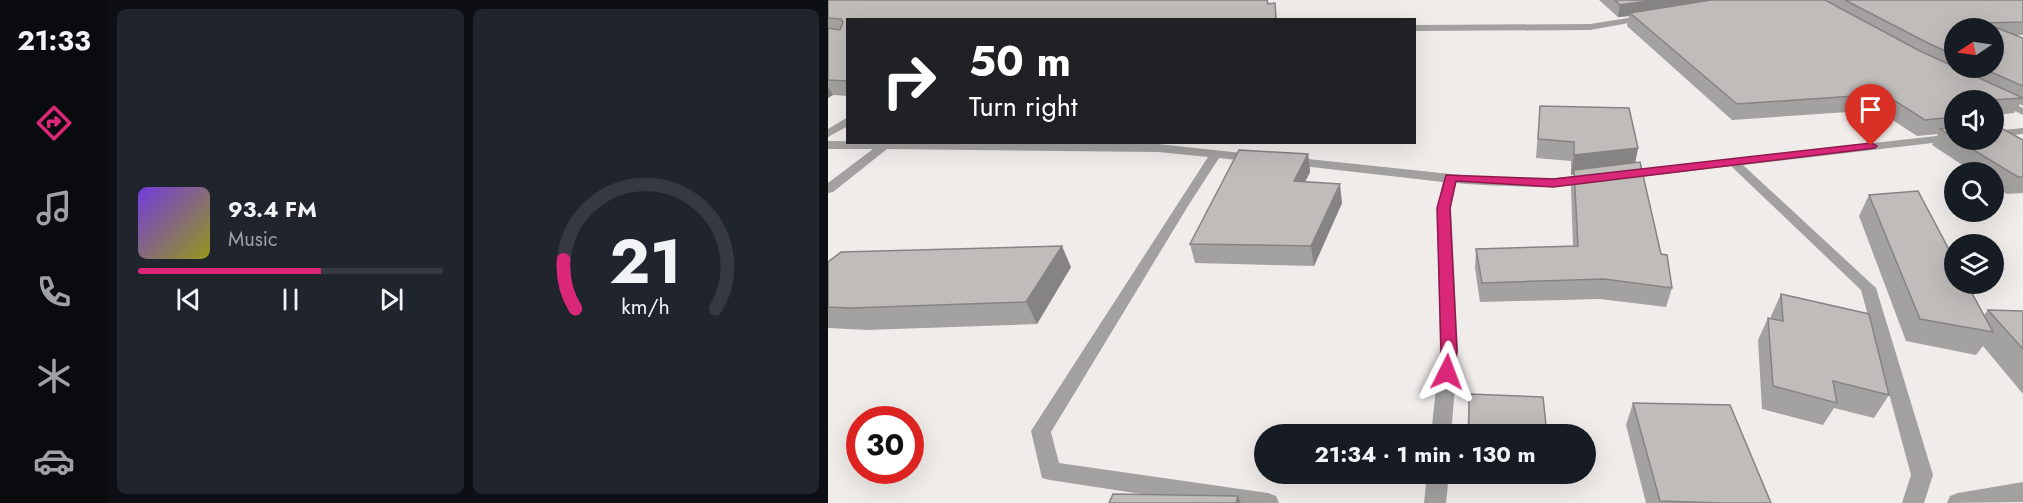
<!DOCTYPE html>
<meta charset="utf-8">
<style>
:root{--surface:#171b24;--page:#20242c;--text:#f1f3f6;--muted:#9ea1a6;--line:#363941;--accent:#db2777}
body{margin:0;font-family:Jost,sans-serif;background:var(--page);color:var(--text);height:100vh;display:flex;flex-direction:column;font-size:22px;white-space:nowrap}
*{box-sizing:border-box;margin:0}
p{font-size:20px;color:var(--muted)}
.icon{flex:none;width:33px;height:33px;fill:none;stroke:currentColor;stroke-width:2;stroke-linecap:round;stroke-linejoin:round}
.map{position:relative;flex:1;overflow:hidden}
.drawer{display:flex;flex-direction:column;gap:9px;padding:9px;background:#0d0f14;width:720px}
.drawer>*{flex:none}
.guide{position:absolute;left:18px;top:18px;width:570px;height:126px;border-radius:0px;box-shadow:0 6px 24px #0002;background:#202124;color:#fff;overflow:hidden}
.needle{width:39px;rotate:257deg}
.tools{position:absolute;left:1116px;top:18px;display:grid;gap:12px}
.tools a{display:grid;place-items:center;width:60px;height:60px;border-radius:50%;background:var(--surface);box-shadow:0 6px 24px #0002;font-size:30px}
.speed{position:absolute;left:18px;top:406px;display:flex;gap:12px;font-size:30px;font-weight:700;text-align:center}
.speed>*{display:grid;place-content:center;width:78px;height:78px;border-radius:50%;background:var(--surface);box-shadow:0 6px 24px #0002;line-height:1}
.speed .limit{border:9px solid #d22;background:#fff;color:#111}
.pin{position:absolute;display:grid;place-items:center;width:51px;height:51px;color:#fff;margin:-62px -26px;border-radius:50% 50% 50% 0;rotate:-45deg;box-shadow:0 0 6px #0007}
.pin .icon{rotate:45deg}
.me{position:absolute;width:66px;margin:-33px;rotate:3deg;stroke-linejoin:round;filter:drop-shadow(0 0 4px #0008)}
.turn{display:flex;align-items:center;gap:21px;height:126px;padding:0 24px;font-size:27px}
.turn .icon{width:78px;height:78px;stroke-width:2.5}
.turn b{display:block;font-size:42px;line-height:51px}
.drawer .card{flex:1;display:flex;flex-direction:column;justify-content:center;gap:9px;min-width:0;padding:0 21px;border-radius:9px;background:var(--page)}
.drawer .dial{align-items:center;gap:0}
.dial svg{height:156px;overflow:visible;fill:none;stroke:var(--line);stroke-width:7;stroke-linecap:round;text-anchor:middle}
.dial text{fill:var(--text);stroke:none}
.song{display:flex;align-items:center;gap:18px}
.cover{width:72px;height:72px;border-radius:9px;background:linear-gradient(135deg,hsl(260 70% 55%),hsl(60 70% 35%))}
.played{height:6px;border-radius:3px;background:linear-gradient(90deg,var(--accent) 60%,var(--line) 60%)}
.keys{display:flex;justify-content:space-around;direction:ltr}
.drawer .tiles{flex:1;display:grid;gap:9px;grid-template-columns:repeat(2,1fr)}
.trip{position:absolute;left:426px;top:424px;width:342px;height:60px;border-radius:30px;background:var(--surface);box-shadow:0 6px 24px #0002;font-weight:700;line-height:60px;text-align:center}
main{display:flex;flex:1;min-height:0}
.tab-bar{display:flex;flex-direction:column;width:108px;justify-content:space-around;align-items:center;background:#090b0e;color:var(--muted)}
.tab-bar .icon{width:42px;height:42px}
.tab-bar .current{color:var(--accent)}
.tab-bar b{font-size:27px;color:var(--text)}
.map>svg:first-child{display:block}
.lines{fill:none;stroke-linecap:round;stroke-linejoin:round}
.minor{fill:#a2a19f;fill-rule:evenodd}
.wall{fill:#a4a2a0;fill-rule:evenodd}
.shaded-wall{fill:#868482}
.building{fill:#bfbcba;stroke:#868482;stroke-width:1.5}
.route{fill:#db2777;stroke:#8e194d;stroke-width:1.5}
</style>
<main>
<nav class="tab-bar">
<b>21:33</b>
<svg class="icon current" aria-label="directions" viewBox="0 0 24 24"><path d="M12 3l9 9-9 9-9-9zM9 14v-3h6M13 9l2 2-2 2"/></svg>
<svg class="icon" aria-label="music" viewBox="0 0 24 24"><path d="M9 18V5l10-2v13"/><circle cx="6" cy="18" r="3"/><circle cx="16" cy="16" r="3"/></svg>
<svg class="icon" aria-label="phone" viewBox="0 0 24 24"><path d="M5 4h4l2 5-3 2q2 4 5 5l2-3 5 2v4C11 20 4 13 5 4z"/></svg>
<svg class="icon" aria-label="climate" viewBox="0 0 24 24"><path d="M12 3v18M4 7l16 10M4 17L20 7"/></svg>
<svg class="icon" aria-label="car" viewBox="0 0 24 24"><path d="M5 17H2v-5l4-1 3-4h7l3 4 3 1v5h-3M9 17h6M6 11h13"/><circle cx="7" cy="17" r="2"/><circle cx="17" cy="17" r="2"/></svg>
</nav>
<section class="drawer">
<div class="tiles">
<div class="card">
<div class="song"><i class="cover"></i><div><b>93.4 FM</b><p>Music</p></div></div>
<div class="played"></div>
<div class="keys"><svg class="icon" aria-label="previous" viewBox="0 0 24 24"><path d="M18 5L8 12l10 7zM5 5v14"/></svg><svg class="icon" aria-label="pause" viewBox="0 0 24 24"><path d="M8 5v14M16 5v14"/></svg><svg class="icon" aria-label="next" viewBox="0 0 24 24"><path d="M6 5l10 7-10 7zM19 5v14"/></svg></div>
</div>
<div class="card dial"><svg viewBox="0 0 100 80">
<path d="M14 69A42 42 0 1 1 86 69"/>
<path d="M14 69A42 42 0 0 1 8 44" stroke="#db2777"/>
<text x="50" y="56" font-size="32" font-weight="700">21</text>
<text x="50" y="72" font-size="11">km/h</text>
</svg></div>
</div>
</section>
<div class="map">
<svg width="1195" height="503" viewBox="0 0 1195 503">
<rect width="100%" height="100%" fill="#f0ecea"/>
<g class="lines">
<!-- minor -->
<g class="minor">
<polygon points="820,15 824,17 823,19 762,30 586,31 586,25 762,24"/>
<polygon points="1171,96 1195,108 1195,115 1167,101 1167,97"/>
<polygon points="20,117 20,126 0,137 0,129"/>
<polygon points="1195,128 1195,134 1166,137 1166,131"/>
<polygon points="1126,134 1126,140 1130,140 915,165 1048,288 1105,475 1096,503 1074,503 1083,475 1033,290 903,166 796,179 790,175 796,171"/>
<polygon points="0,141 330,144 432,155 434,158 428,162 391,158 360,206 223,432 231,463 440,493 448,496 451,503 372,503 222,480 214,478 203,431 380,157 330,152 59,149 5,192 0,193 0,183 45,149 0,149"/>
<path d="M461,157l190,20 76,1 36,-3 6,4c-13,13 -118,6 -141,4l-5,25 7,143 -7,84h-20l9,-84 -3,-143 6,-26 -158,-18 -2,-3z"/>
<polygon points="599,474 621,474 618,503 596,503"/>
<polygon points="1195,482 1195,502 1119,503 1122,496 1130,493"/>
</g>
</g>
<!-- wall -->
<g class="wall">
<polygon points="0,0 447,3 449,20 20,20 20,96 5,95 0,98"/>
<path d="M771,0h424v35h-8l8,3v68l-3,-2 -6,9 -20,2v-15h-40v40h69v53l-16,1 -13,-8v-14h-21l-41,-27 6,-11 -21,2 -40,-26 -145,10 -105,-94 2,-10 -11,1zM1126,28l40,40h-40z"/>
<polygon points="712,106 810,148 807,163 833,254 844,288 838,307 772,299 652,302 647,268 648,249 745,247 743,187 746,174 743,175 743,161 708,158"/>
<polygon points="480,154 482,172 477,182 514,203 486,266 367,263 362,244"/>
<polygon points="1041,195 1156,315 1160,310 1195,311 1195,394 1155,346 1148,355 1078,341 1031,216"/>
<polygon points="0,262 243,267 209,324 39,330 0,328"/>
<polygon points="953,294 1061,395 1046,418 1006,408 995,425 934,409 930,340 940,318 943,319 943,316"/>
<polygon points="641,394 719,435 639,435"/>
<polygon points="805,403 943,503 818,503 798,425"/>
<polygon points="640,474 718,474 717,481 640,477"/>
</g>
<!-- shaded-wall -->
<g class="shaded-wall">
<polygon points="826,0 906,0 802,13 801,16 790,17 792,5"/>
<polygon points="0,87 5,95 0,98"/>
<polygon points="810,148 806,168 746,170 746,174 743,175 746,155"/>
<polygon points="480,154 482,172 468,199 466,181"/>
<polygon points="512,184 514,203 486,266 483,246"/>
<polygon points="234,246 243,267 209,324 198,302"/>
<polygon points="410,496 413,503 408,503"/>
</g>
<!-- building -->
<g class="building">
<polygon points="0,0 439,0 440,4 447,3 448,20 20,20 20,81 0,80 0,28 12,30 15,22 13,19 0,18"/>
<polygon points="787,0 826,0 792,5"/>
<polygon points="883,0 997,0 1092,51 1195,98 1163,100 1126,100 1126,117 1097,120 1056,94 909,104 802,13"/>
<polygon points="1017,0 1195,0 1195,22 1156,23 1195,38 1195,86 1154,68 1166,68 1166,28 1126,28 1126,55 1100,43"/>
<polygon points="712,106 801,108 810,148 746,155 746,142 710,139"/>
<polygon points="1166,124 1195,140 1195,177 1190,177 1129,140 1166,140"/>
<polygon points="1126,127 1126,138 1112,129"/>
<polygon points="411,150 480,154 466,181 512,184 483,246 362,244"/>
<polygon points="812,162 833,254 839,255 844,288 776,279 654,283 648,249 750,246 746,170"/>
<polygon points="1090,191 1126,259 1126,284 1139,284 1165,332 1092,319 1041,195"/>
<polygon points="234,246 198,302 23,308 0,307 0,262 13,252"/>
<polygon points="953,294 1041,314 1061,395 1005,381 1009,403 945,386 940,318 955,321"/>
<polygon points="1160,310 1195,311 1195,349"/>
<polygon points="641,394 715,397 719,435 641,435"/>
<polygon points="805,403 902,405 943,503 895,503 832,501"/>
<polygon points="285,494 410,496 408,503 281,503"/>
</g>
<!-- route -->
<polygon class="route" points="1043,143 1049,146 1047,148 725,187 628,181 622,208 629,351 625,377 619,379 613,377 611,372 613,351 609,208 618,175 725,179"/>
</svg>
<div class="tools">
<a><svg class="needle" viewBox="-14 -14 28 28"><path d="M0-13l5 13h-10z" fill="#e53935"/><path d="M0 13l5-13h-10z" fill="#9ea1a6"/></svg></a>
<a><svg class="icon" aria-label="sound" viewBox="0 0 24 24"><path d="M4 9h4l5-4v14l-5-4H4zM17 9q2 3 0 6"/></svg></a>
<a><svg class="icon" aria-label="search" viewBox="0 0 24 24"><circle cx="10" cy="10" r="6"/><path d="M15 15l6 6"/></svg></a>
<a><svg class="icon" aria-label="layers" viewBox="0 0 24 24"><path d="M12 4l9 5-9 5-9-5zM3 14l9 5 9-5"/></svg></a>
</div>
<div class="speed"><div class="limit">30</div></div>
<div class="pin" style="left:1043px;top:146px;background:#d93025"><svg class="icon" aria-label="arrive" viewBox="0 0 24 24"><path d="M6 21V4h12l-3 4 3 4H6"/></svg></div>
<svg class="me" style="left:619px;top:372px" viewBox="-20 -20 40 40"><path d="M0-17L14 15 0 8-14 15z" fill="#db2777" stroke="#fff" stroke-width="4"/></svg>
<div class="trip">21:34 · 1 min · 130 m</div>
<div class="guide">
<div class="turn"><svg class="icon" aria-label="right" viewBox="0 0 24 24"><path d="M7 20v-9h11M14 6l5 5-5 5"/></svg><div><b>50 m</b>Turn right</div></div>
</div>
</div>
</main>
